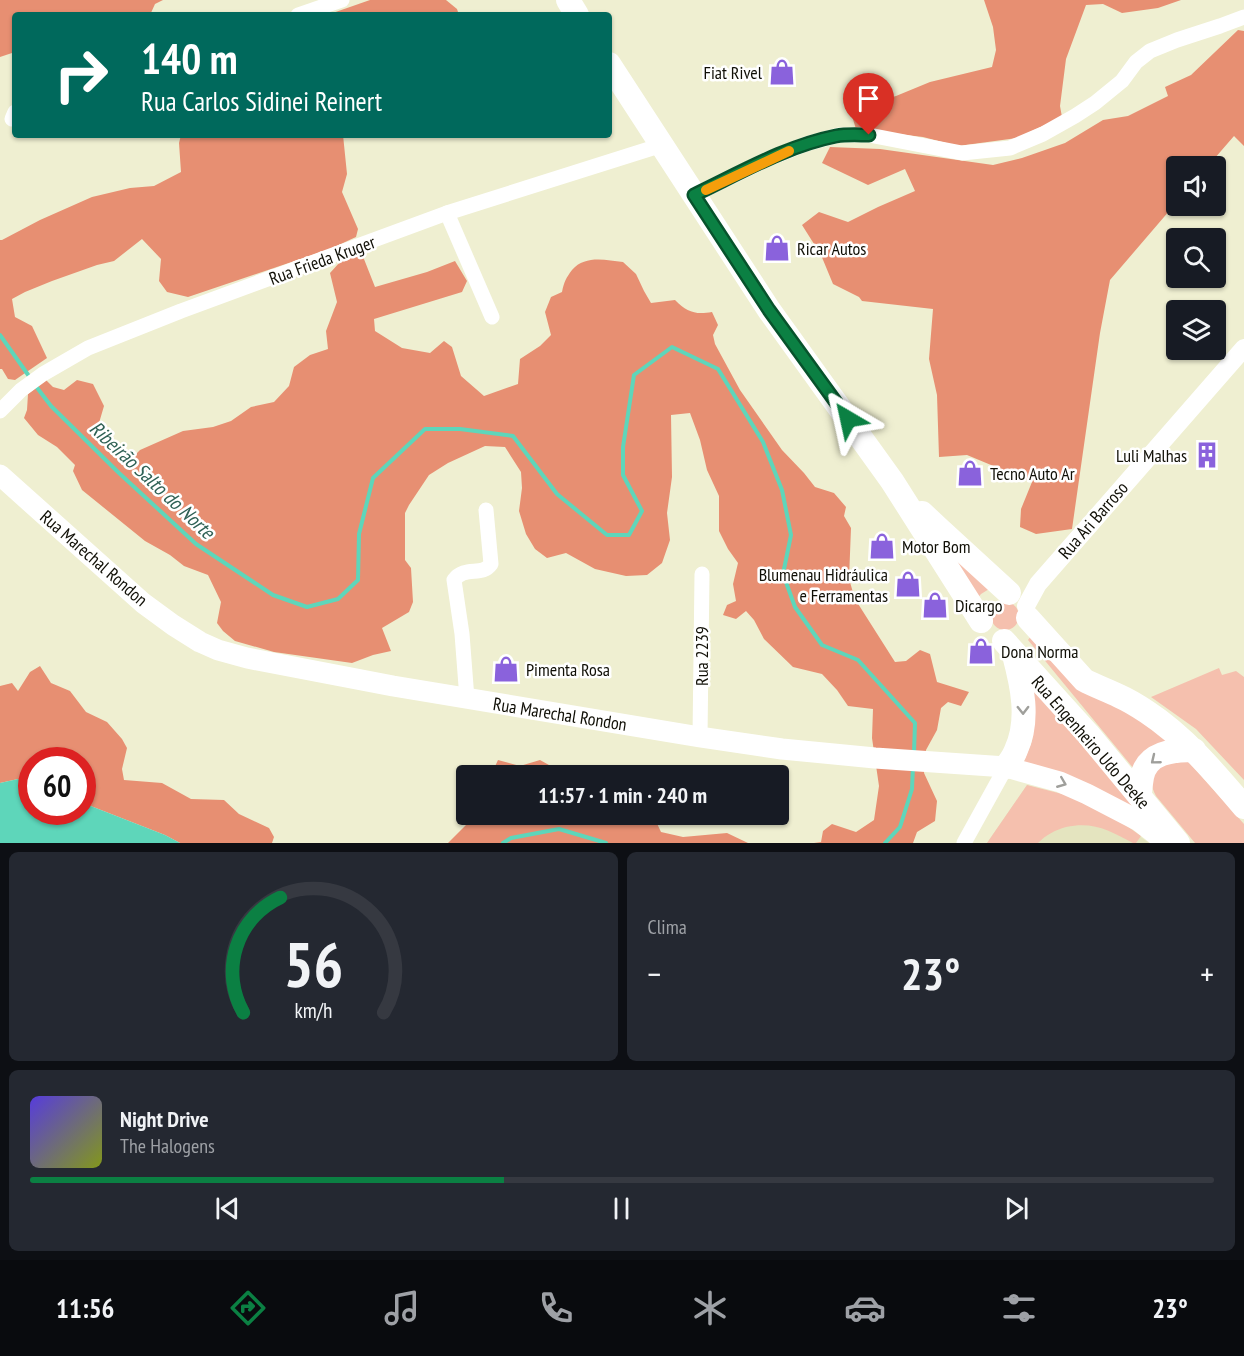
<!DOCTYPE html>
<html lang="pt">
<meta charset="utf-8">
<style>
:root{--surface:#171b24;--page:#242831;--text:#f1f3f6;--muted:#9ea1a6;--line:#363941;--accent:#0b8043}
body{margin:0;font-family:"PT Sans Narrow",sans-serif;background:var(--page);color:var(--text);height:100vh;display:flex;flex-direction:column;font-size:22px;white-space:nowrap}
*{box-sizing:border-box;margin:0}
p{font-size:20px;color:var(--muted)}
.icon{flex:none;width:33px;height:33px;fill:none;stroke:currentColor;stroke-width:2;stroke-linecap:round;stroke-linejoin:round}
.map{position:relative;height:843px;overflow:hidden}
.side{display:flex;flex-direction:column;gap:9px;padding:9px;background:#0d0f14;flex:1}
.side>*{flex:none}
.top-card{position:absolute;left:12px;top:12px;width:600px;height:126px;border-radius:6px;box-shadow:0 2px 4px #0004;background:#00695c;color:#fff;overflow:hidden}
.buttons{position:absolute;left:1166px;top:156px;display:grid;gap:12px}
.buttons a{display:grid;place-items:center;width:60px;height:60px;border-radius:6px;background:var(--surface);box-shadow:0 2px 4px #0004;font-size:30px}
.speed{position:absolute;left:18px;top:747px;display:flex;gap:12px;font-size:30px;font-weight:700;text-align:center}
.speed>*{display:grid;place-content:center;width:78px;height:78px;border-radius:50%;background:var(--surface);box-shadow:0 2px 4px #0004;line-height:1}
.speed .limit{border:9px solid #d22;background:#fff;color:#111}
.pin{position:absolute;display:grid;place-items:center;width:51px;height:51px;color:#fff;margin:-62px -26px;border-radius:50% 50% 50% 0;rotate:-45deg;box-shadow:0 0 6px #0007}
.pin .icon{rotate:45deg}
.me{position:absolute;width:66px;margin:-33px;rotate:324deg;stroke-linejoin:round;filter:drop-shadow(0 0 4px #0008)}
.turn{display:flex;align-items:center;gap:21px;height:126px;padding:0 30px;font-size:27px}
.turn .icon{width:78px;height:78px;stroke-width:2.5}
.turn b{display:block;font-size:42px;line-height:51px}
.big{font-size:45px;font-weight:700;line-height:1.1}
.side .card{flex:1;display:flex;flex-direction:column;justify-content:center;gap:9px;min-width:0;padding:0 21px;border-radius:9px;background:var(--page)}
.side .dial{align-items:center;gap:0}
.dial svg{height:156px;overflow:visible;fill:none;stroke:var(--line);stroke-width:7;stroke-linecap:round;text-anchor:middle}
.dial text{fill:var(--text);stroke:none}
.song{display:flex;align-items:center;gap:18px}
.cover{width:72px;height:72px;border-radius:9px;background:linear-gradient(135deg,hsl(250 70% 55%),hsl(70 70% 35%))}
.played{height:6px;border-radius:3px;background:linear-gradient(90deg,var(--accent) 40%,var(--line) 40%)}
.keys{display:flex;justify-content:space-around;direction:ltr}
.heat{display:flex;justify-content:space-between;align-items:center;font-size:33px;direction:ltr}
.side .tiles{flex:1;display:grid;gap:9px;grid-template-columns:1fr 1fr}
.card:last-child{grid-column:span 2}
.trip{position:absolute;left:456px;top:765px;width:333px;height:60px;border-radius:6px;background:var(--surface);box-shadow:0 2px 4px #0004;font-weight:700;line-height:60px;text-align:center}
.tab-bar{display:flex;height:96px;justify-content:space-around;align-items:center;background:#090b0e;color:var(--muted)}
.tab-bar .icon{width:42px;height:42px}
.tab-bar .on{color:var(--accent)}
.tab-bar b{font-size:27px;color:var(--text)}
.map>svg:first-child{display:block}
.built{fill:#e4e4bf}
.green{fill:#f5c0ae}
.forest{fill:#e78f72}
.water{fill:#5ed6ba}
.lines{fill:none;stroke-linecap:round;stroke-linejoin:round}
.stream{stroke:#5ed6ba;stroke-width:4}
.minor{stroke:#fff;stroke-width:15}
.tertiary{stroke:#fff;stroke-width:18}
.secondary{stroke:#fff;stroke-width:21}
.primary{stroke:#fff;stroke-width:24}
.oneway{stroke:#9f9f9b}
.route-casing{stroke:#07532c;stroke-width:15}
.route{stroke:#0b8043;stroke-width:10}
.slow{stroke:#f59e0b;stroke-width:10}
.labels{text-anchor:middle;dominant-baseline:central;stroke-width:5;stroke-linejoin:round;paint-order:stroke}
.poi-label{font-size:18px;fill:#100f06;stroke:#fff;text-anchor:start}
.street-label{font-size:18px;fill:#100f06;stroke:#fff}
.water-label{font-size:20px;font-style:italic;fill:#2f6155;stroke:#fff}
</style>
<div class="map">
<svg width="1244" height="843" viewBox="0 0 1244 843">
<rect width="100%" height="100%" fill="#efefd1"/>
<!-- built -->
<polygon class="built" points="1027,785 1110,814 1149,843 987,843"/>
<!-- green -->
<g class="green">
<polygon points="955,554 994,586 981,594 976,600 963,578"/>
<circle cx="1005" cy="616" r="14"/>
<polygon points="1035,631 1174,742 1134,769 1028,640"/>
<polygon points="1219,668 1222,675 1236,671 1244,677 1244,780 1196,729 1151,697"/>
<polygon points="1033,691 1047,704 1146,820 1023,764 1032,741 1034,725"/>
<path d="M1188,761l56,63v19h-49l-39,-47c-8,-15 -3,-19 5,-34z"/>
<path d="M1027,785l47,12 36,17 31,22 -5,7h-3c-23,-12 -39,-22 -67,-16 -11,3 -20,8 -28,16h-51z"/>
</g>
<!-- forest -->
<g class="forest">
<polygon points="0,0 163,0 155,4 150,15 15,15 15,52 0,57"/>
<polygon points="370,0 446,0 457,9 459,15 327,15"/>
<polygon points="984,0 1181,0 1158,8 1122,13 1103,4 1086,5 1066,59 1060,106 1062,117 1017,138 958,146 923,137 856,129 851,113 854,108 896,96 930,82 992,67 996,50 993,27"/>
<polygon points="1238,30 1244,31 1244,146 1234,136 1208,166 1176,166 1176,203 1110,280 1100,333 1072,529 1036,534 1020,527 1021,509 1032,482 967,455 939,457 937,395 929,359 933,309 862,301 859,297 833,284 821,255 802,225 819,212 848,222 878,207 915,191 905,169 868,185 822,163 830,147 880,149 993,165 1022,158 1065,143 1103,120 1128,116 1168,96 1165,87 1191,75"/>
<polygon points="181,135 343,135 347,174 342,192 358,229 356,237 330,249 188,297 167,292 159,281 161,259 142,239 114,261 97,265 52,281 25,292 12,299 15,317 32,326 47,358 15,380 8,379 2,369 0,369 0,240 2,240 40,220 92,197 130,188 154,186 181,172 179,143"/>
<path d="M362,254l13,33 52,-15 28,-11 12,20 -5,11 -88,27 1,12 27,17 28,5 14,-12 8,6 9,29 23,20 34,-12 2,-25 20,-13 11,-11 -6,-23 6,-15 11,-5c2,-10 4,-14 10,-22 13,-15 33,-10 51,-8l13,12 8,17 7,12 24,-3c12,12 20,15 37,12l6,13 -5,10 2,9 25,46 42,60 22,23 11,14 19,6 12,14 -2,9 7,12 -2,51 6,20 40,63 11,-1 14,-11 10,4 7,28 32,10 -8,14 -13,-4 -7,6 -4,22 -11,20 -2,23 13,28 -2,20 -18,11 -4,11h-99l7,-1 2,-11 9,-7 24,8 18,-12 5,-34 -7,-48 1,-29 -25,-3 -11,-16 -15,-16 -29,-7 -29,-28 -10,-19 -8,-9 -10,8 -13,-4 4,-10 9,-4 -3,-17 5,-21 -10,-14 -9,-18v-35l-12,-26 -7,-30 -10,-27 -19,2 1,62 -5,36 3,27 -8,23 -15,12 -21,1 -31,-7 -29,-16 -19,5 -12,-9 -9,-15 -7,-23 3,-23 -1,-16 -16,-25 -20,-1 -37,17 -19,12 -20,30 -4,8v47l6,8 2,34 -4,10 -27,16 9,23 -18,4 -21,8 -78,-11 -39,-11 -12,-10 -6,-8 4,-21 -13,-27 -24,-9 -14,-11 -25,-14 -63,-51 -9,-19 2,-6 -18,-18 -19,-12 -14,-17 3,-8 1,-16 18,-14 7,7 11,3 13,-10 16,4 11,22 -5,17 27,41 14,-14 43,-19 30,-4 18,-6 20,-14 23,-5 15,-16 5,-19 16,-12 18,-6 -2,-18 11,-29 -7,-29 10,-11z"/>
<polygon points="40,666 51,683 70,691 86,712 107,722 122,739 127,748 122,769 124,780 162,783 191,799 224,800 239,814 269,828 274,837 272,843 180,843 165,835 83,803 82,760 32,760 31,784 18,779 0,783 0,686 12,683 18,691 30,672"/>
<polygon points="498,760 520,766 540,760 549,765 550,775 491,775"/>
<polygon points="484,814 653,815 661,832 683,837 727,833 748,843 448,843 467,824 484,817"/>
</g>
<!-- water -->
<polygon class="water" points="18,779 31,784 32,812 82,812 83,803 165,835 180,843 0,843 0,783"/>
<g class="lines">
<!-- stream -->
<g class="stream">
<polyline points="0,335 31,379"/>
<polyline points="35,385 51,406 119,473 196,544 273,595 307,607 338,599 358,580 359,534 373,478 425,429 460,429 513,436 557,494 607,535 629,535 642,511 623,475 623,447 634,375 672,347 718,369 763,442 782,490 791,535 783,574 795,607 822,645 858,660 915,723 914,753"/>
<polyline points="503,843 511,838 559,829 606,843"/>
<polyline points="885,843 900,827 912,789 913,766"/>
</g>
<!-- minor -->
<g class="minor">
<polyline points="298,15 342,0"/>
<polyline points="12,119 15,112"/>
<polyline points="694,195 768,159 806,144 839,135 869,135 962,153 1010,148 1043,134 1075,116 1095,103 1122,81 1136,62 1150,51 1177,40 1220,26 1244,17"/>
<polyline points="447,213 492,317"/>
<polyline points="0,411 21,390 43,374 88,348 181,311 447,213 662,145"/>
<path d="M467,699l-5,-65 -8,-54c11,-15 28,-3 37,-16l-5,-54"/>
<polyline points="700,737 702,574"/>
<polyline points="964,843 1006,767"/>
</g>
<!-- tertiary -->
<polyline class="tertiary" points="1026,606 1038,584 1244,348"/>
<!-- secondary -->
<polyline class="secondary" points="0,475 143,603 173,625 200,642 218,650 247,658 393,686 700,737 782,749 875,758 1006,767 1060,782 1087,794 1139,821 1167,843"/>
<!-- primary -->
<g class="primary">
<polyline points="568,0 577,15"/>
<polyline points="609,64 769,310 892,481 981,621"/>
<polyline points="922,513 938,528 1009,593"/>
<path d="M1028,618l56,62c11,6 23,10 35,16 9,4 19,10 28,16 38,25 68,61 97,95"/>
<polyline points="1004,641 1088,734 1178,843"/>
<path d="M1006,767c4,-6 8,-11 10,-17 14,-30 6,-65 -2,-95"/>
<path d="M1140,796c0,-6 1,-13 2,-19 5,-25 31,-27 52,-27"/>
</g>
</g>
<!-- one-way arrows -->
<defs><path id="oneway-chevron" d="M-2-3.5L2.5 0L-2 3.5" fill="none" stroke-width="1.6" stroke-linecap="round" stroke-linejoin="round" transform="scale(1.5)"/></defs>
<g class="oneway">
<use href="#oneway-chevron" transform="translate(1023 710) rotate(89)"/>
<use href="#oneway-chevron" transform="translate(1155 760) rotate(141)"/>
<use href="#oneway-chevron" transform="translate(1062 783) rotate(22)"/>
</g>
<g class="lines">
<!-- route casing -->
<g class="route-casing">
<path id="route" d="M848,419l-79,-109 -75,-115c46,-22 92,-49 142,-59 11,-2 23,-1 33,-1"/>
</g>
<!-- route -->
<use href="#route" class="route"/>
<!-- slow -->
<polyline class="slow" points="706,190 789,151"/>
</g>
<!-- icons -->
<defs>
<g id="shop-bare" transform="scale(2.07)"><path d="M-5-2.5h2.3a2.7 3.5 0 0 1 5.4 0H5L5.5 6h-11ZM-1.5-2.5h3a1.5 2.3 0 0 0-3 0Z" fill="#8a62dc" stroke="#fff" stroke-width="2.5" paint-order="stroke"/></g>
<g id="building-bare" transform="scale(2.07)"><path d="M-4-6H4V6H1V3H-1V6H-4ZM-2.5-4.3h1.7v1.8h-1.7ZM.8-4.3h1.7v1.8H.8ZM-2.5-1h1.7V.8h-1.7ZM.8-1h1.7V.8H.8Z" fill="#8a62dc" stroke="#fff" stroke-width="2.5" paint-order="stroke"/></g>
</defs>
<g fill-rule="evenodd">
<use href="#shop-bare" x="782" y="72"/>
<use href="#shop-bare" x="777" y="248"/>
<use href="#building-bare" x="1207" y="455"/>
<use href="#shop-bare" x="970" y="473"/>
<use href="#shop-bare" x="882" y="546"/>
<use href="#shop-bare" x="908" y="584"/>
<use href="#shop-bare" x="935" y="605"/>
<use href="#shop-bare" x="981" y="651"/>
<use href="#shop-bare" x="506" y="669"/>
</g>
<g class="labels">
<!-- poi labels -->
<g class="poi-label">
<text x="762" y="72" text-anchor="end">Fiat Rivel</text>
<text x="797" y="248">Ricar Autos</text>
<text x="1187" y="455" text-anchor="end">Luli Malhas</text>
<text x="990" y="473">Tecno Auto Ar</text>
<text x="902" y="546">Motor Bom</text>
<text x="888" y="574" text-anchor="end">Blumenau Hidráulica<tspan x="888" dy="21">e Ferramentas</tspan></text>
<text x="955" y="605">Dicargo</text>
<text x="1001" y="651">Dona Norma</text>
<text x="526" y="669">Pimenta Rosa</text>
</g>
<!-- street labels -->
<g class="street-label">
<text transform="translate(322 260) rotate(-20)">Rua Frieda Kruger</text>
<text transform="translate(1093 520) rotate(-49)">Rua Ari Barroso</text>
<text transform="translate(94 558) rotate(41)">Rua Marechal Rondon</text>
<text transform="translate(701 656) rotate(-90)">Rua 2239</text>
<text transform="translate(560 714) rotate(9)">Rua Marechal Rondon</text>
<text transform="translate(1091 742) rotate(49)">Rua Engenheiro Udo Deeke</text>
</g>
<!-- water labels -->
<g class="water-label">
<text transform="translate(152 480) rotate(43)">Ribeirão Salto do Norte</text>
</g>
</g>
</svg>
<div class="buttons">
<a><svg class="icon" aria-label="sound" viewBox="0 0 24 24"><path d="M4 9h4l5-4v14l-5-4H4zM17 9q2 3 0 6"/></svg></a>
<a><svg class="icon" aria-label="search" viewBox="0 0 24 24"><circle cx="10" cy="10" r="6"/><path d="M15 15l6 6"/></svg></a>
<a><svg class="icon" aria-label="layers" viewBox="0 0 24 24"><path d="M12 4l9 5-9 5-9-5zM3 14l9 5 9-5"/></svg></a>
</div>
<div class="speed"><div class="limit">60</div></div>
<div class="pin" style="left:869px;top:135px;background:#d93025"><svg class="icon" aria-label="arrive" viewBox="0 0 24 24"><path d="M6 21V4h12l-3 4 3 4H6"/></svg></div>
<svg class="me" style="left:848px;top:419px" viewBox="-20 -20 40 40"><path d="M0-17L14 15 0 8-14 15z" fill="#0b8043" stroke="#fff" stroke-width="4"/></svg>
<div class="trip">11:57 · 1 min · 240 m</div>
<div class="top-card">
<div class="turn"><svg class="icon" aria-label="right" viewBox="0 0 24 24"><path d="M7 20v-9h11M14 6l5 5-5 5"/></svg><div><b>140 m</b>Rua Carlos Sidinei Reinert</div></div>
</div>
</div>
<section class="side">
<div class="tiles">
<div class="card dial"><svg viewBox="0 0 100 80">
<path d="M14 69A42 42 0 1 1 86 69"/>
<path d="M14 69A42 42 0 0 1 33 10" stroke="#0b8043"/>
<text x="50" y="56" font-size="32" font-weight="700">56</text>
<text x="50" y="72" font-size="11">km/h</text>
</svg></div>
<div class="card"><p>Clima</p>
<div class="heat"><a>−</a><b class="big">23°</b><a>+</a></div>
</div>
<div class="card">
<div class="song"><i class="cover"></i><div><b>Night Drive</b><p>The Halogens</p></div></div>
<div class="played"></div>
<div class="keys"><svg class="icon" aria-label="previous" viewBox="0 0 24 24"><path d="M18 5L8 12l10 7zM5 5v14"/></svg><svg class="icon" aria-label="pause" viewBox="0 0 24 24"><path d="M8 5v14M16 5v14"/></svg><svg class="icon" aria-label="next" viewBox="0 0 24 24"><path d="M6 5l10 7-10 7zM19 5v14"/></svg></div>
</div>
</div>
</section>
<nav class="tab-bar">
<b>11:56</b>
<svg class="icon on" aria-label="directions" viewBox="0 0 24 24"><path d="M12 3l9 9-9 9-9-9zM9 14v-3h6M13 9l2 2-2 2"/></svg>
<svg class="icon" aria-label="music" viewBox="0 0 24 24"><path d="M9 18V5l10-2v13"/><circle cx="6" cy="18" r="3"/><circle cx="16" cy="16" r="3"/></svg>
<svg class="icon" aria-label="phone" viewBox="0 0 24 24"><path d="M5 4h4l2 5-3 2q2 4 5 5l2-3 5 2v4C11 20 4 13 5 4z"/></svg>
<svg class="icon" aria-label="climate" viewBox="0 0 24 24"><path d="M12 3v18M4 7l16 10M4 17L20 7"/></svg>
<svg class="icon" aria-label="car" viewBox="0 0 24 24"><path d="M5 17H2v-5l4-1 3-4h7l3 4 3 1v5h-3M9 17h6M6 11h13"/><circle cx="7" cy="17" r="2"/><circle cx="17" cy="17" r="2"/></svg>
<svg class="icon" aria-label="filters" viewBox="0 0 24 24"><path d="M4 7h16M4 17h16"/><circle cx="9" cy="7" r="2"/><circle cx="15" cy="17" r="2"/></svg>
<b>23°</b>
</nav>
